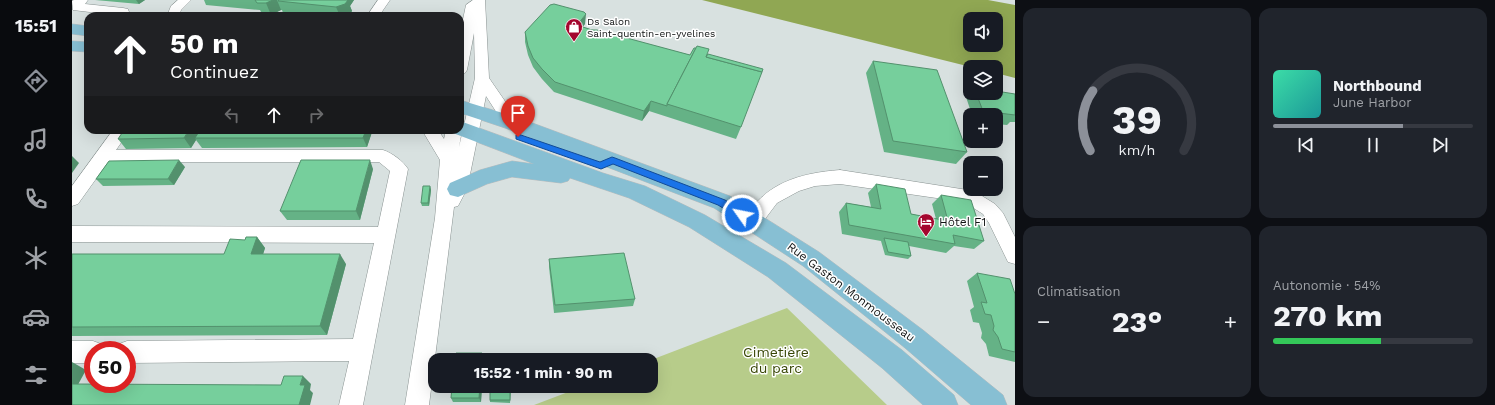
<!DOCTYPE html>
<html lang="fr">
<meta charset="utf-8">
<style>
:root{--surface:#171b24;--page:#20242c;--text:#f1f3f6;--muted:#9ea1a6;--line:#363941;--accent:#8c9099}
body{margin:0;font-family:"Work Sans",sans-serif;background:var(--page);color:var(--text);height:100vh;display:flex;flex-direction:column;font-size:15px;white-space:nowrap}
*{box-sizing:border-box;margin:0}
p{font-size:13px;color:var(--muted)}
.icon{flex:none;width:22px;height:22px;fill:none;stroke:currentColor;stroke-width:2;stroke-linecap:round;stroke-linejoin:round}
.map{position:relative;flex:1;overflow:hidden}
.side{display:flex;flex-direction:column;gap:8px;padding:8px;background:#0d0f14;width:480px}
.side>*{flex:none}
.top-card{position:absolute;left:12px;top:12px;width:380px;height:122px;border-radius:12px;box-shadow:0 4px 16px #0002;background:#202124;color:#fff;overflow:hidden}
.controls{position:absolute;left:891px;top:12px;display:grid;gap:8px}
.controls a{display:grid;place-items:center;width:40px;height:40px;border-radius:8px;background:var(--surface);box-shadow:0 4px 16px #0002;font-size:20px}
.speed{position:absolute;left:12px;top:341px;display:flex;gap:8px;font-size:20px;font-weight:700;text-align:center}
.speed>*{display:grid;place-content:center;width:52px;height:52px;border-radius:50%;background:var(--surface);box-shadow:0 4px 16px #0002;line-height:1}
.speed .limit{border:6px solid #d22;background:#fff;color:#111}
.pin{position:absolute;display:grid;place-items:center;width:34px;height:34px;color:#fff;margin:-41px -17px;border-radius:50% 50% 50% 0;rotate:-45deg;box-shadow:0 0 4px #0007}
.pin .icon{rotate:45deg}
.me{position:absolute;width:44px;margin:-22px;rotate:303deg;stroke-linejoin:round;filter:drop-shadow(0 0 3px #0008)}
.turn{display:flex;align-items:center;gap:14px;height:84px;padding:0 20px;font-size:18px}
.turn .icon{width:52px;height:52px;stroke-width:2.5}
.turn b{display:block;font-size:28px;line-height:34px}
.lanes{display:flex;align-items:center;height:38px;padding:0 20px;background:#0003;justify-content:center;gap:20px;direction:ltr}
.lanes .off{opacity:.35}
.big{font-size:30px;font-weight:700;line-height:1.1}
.side .widget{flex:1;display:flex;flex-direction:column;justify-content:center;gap:6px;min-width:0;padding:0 14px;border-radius:12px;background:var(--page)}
.side .dial{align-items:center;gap:0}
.dial svg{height:104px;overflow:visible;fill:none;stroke:var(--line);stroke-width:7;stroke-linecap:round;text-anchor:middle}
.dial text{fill:var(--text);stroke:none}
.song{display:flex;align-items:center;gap:12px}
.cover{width:48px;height:48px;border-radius:6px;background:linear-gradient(135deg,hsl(160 70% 55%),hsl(180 70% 35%))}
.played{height:4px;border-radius:2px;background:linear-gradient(90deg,var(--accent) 65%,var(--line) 65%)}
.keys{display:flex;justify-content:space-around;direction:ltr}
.heat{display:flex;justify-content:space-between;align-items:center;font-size:22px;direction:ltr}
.charge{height:6px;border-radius:3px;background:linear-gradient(90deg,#34c759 54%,var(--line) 0)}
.side .tiles{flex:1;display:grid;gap:8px;grid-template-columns:repeat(2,1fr)}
.trip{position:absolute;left:356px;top:353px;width:230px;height:40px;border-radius:12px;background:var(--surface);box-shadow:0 4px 16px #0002;font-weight:700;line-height:40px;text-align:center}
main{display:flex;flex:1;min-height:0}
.dock{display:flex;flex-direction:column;width:72px;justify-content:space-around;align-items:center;background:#090b0e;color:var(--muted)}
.dock .icon{width:28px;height:28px}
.dock .active{color:var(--accent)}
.dock b{font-size:18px;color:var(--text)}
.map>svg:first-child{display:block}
.green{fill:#b7cc8a}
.forest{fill:#90a753;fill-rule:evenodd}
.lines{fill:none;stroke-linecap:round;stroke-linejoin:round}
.minor-casing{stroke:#899291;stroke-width:1}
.major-casing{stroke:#bcbdbd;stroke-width:1}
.minor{fill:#fff;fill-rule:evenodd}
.major{fill:#87bfd3;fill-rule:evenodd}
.wall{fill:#65b286}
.shaded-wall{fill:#53916d}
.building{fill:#76cf9c;stroke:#53916d}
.route{fill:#1a73e8;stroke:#114b97}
.labels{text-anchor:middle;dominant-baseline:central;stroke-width:3;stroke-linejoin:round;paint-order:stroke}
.far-poi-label{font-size:10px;fill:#111414;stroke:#fff;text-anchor:start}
.poi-label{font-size:12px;fill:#111414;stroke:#fff;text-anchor:start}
.street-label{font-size:12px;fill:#111414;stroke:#fff}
.near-park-label{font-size:14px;fill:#384605;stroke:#fff}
</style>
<main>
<nav class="dock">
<b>15:51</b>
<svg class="icon active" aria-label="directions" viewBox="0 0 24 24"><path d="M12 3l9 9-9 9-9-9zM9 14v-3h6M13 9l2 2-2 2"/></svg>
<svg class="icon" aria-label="music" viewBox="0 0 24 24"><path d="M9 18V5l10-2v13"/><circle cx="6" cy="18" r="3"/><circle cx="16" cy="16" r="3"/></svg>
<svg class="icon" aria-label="phone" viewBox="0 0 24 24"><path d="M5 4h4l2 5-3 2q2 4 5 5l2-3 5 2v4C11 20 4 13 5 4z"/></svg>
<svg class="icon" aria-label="climate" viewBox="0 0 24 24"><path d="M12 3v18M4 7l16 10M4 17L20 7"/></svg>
<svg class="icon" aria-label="car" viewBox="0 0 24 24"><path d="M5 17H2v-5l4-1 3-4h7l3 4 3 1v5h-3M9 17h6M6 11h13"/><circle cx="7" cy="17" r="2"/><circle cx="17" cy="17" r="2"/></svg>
<svg class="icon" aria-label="filters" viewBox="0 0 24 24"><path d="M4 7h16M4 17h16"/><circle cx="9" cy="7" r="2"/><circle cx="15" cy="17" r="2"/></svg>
</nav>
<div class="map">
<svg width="943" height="405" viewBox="0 0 943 405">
<rect width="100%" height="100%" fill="#d8e1e0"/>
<!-- green -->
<polygon class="green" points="715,308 815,405 462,405 512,386 579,386 579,360"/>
<!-- forest -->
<path class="forest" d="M630,0h286l27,5v73l-19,-5v-6h-25zM898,19h26v26h-26z"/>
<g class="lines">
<!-- minor casing -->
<g class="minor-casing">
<g id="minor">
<polygon points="2,0 16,0 13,4 51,8 56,9 57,12 56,15 51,16 1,10 0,1"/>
<polygon points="106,0 119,0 109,10 107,16 95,16 99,6"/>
<polygon points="306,0 318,0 307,16 295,16"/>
<polygon points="401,0 413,0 417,78 448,123 446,127 440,128 434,127 414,96 395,189 386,206 382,207 357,405 333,405 363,218 368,160 350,130 366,130 372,139 374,130 388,130 388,127 390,130 387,147 403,78 402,33 395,70 393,73 388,75 388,34 394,5"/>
<path d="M41,130h17l-14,20h267c9,3 20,11 25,19l-45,236h-24l10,-44 -222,2v-13h-10l2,-6 8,-3 226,-2 21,-96 -302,-1v-16l306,1 12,-56 -11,-9h-271l-30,42 -6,2v-20z"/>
<path d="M768,170l134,21 21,13 8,9 12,24v27l-7,-2 -19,-39 -6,-9 -19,-12 -124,-18 -25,2 -16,5 -22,12 -18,24 -7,3 -7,-3 -2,-5c20,-39 57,-49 97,-52z"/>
<polygon points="0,341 21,341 29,344 31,350 21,350 21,363 0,363"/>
</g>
</g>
<!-- major casing -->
<g class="major-casing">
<g id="major">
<polygon points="0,24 16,26 16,36 0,34"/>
<polygon points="0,41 16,42 16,52 0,51"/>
<polygon points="388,100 447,118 658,196 747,252 851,330 931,395 935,405 899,405 833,348 731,266 642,208 433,128 388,113"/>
<polygon points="388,121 531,173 573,186 633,215 714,263 830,350 882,395 886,405 851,405 810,368 696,277 617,227 557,198 498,178 496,181 489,183 440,177 415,184 386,197 378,195 375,189 378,183 408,170 440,161 462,164 381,133 379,130 388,130"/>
</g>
</g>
<!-- minor -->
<use href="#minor" class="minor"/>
<!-- major -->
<use href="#major" class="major"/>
</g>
<!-- wall -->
<g class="wall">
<polygon points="23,0 73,0 67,4"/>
<polygon points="132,0 282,0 278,6 280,11 276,16 243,16 211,13 210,10 209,10 199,15 190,14 188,10 134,5"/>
<polygon points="513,24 510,27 618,55 636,54 669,127 664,139 577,111 570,121 482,92 470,79 461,67 456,55 453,42 453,32"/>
<polygon points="801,61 895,152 884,164 812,152 794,73"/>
<polygon points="898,91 898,93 924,93 943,94 943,122 938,122 935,125 924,124 924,115 900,115 894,97"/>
<polygon points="300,132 295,147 130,148 124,140 119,148 54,149 46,139"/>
<polygon points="113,167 102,185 31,186 24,179"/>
<polygon points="301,169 288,220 215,220 208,211"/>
<polygon points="804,184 839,214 864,219 860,204 869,195 912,241 902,249 882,246 874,253 837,246 839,256 836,259 813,255 809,241 770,234 767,212 774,203 799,207 796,193"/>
<polygon points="358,186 359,190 357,206 350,206 349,203"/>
<polygon points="185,237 193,248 191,254 274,264 255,335 0,336 0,254 152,254 173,240"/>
<polygon points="477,259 563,299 561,306 482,313 477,267"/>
<polygon points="905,273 943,294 943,362 917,356 914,344 909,338 910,333 907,323 901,322 898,310 902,307 895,281"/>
<polygon points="410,386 409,402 381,402 379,398"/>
<polygon points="439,392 438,403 418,402 418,400"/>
</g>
<!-- shaded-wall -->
<g class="shaded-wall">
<polygon points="64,0 73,0 67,4"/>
<polygon points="201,0 205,0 209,10 199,15 194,3"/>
<polygon points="276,0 282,0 278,6 280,11 276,16 268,16 264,7"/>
<polygon points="514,14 513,24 505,34 506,24"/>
<polygon points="579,101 577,111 570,121 572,111"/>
<polygon points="117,130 130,130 123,138 124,140 119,148 112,138"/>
<polygon points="294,130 299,130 300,132 295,147 291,138"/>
<polygon points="0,156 7,163 0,173"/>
<polygon points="107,160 113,167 102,185 96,179"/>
<polygon points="298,160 301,169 288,220 284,211"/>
<polygon points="358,186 359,190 357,206 356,203"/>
<polygon points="185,237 193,248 188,264 179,254"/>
<polygon points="268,254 274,264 255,335 248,326"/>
<polygon points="410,353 411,358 411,360 410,360"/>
<polygon points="0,362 14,370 2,392 0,391"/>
<polygon points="231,376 239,384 238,390 241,393 238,405 227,405 228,385"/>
<polygon points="408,386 410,386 409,402 407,398"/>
</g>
<!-- building -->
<g class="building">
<polygon points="183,0 201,0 194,3 185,3"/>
<polygon points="207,0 276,0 273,4 264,7 206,1"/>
<polygon points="482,4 512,12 514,14 506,24 511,27 520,30 525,30 618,55 622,48 624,48 595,104 595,106 579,101 572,111 483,82 470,69 461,58 456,46 453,32 478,5"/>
<polygon points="625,46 637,49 634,57 690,72 669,127 595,104"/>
<polygon points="636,54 691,69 690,72 634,57"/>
<polygon points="801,61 865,70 895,152 821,141"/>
<polygon points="924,91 943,94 943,115 911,111 904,93 924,93"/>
<polygon points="52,130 117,130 112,138 46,139"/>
<polygon points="128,130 294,130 291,138 123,138"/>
<polygon points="107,160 96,179 24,179 37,161"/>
<polygon points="229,160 298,160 284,211 208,211"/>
<polygon points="804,184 833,189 839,214 876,221 869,195 899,200 912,241 881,235 883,244 777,225 774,203 809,209"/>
<polygon points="351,186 358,186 356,203 349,203"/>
<polygon points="174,237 185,237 179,254 268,254 248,326 0,327 0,254 152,254 158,239 173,240"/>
<polygon points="812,238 836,242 839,256 816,252"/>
<polygon points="552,253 563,299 483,305 477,259"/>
<polygon points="905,273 938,279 943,294 943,352 930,349 926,337 921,330 922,326 919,315 913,314 909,302 915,303"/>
<polygon points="384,353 410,353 410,360 383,360"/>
<polygon points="212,376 231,376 228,385 233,385 227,405 0,405 0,384 209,385"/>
<polygon points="380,386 408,386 407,398 379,398"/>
<rect x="418" y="390" width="20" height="10"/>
</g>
<!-- route -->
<polygon class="route" points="446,134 528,162 540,157 543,158 653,200 673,212 674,215 673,218 667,218 646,205 541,164 529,169 444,139 444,135"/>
<!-- icons -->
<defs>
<g id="shop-pin" transform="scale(0.9)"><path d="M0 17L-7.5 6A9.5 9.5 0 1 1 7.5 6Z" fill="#a4062e" stroke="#fff"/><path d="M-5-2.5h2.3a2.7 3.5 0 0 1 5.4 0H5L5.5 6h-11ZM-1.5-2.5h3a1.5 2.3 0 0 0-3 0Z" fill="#fff"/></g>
<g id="hotel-pin" transform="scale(0.9)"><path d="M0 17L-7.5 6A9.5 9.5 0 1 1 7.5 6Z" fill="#a4062e" stroke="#fff"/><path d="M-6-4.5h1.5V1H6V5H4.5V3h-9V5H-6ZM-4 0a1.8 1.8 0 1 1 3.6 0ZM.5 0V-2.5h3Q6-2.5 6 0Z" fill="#fff"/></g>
</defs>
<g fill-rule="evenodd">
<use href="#shop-pin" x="502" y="27"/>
<use href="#hotel-pin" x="854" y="222"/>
</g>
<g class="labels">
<!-- far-poi labels -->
<g class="far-poi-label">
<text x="515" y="21">Ds Salon<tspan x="515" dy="12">Saint-quentin-en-yvelines</tspan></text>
</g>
<!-- poi labels -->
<g class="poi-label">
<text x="867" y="222">Hôtel F1</text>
</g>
<!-- street labels -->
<g class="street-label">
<text transform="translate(779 292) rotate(37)">Rue Gaston Monmousseau</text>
</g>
<!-- near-park labels -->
<g class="near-park-label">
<text x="704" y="352">Cimetière<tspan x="704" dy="16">du parc</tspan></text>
</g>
</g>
</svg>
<div class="controls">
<a><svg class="icon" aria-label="sound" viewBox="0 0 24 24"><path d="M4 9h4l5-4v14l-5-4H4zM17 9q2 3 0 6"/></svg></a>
<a><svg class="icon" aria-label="layers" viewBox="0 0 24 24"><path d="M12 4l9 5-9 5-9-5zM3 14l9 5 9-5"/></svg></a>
<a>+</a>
<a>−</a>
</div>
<div class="speed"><div class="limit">50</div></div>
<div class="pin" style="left:446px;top:137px;background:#d93025"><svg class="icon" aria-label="arrive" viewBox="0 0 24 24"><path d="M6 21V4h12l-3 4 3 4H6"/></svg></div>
<svg class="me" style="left:670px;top:215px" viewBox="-20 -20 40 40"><circle r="17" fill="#1a73e8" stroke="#fff" stroke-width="3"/><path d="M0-11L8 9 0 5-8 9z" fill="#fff"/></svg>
<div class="trip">15:52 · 1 min · 90 m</div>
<div class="top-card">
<div class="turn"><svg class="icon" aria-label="ahead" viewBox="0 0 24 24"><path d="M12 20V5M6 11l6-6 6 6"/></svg><div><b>50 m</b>Continuez</div></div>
<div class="lanes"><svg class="icon off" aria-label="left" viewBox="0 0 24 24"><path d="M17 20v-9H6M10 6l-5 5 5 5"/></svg><svg class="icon" aria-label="ahead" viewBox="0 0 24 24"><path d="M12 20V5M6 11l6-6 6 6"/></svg><svg class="icon off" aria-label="right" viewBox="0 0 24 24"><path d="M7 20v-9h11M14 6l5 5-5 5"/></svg></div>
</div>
</div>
<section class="side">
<div class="tiles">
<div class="widget dial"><svg viewBox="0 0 100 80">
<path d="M14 69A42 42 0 1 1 86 69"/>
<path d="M14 69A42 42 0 0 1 16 23" stroke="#8c9099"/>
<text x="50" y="56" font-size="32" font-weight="700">39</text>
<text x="50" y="72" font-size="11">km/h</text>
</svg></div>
<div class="widget">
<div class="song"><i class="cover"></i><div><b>Northbound</b><p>June Harbor</p></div></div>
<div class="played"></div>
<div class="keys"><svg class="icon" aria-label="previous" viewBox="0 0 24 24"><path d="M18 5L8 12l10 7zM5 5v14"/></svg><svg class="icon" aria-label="pause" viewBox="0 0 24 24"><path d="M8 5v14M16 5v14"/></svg><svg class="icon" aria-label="next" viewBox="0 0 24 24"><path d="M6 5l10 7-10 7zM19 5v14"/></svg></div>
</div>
<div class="widget"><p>Climatisation</p>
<div class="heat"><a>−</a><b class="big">23°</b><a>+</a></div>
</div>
<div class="widget"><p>Autonomie · 54%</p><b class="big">270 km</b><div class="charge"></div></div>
</div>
</section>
</main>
